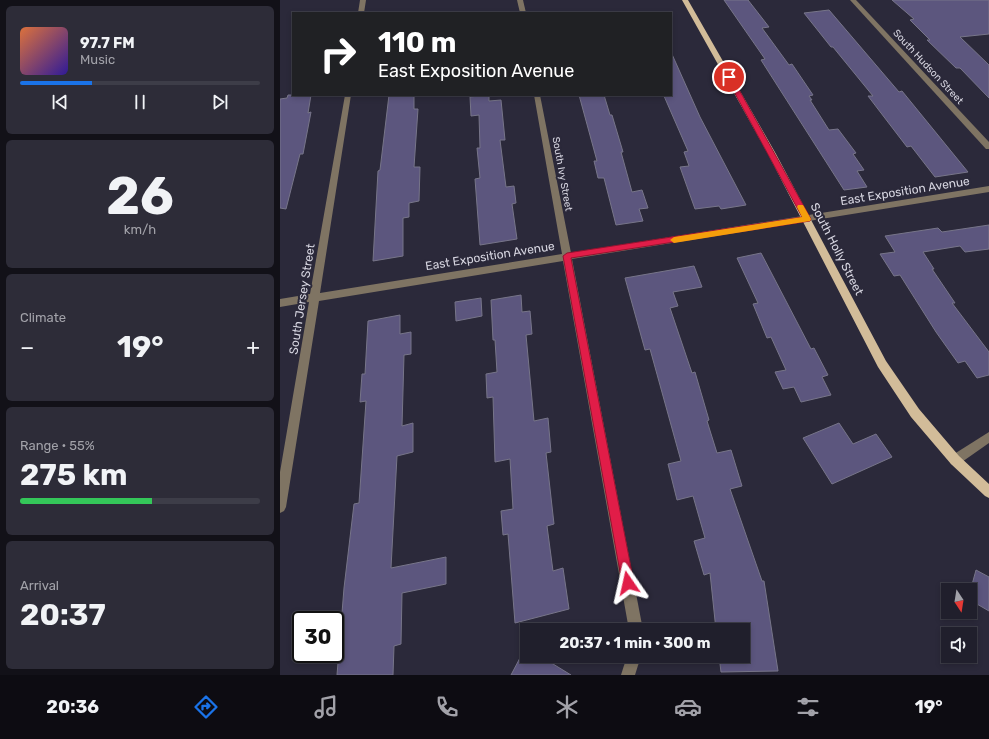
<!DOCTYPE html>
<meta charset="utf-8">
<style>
:root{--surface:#201f2c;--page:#2d2c38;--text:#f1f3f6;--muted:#a2a2a9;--line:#3d3d48;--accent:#1a73e8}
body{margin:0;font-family:Rubik,sans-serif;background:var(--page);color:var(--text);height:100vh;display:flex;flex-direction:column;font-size:15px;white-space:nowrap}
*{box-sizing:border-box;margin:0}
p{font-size:13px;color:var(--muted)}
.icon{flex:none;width:22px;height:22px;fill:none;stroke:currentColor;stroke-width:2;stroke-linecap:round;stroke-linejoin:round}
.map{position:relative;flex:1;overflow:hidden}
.panel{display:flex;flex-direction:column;gap:6px;padding:6px;background:#121118;width:280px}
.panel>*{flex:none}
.top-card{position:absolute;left:12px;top:12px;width:380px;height:84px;border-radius:0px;box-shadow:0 2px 6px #0003,0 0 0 1px var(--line);background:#202124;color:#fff;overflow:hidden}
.needle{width:26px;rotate:168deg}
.fabs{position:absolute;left:661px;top:583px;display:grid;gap:8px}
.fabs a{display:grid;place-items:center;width:36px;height:36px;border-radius:0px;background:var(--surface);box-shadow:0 2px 6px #0003,0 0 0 1px var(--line);font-size:20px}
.speed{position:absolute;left:12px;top:611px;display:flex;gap:8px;font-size:20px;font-weight:700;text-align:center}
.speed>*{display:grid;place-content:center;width:52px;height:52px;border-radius:50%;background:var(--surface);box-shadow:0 2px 6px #0003,0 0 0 1px var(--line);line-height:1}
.speed .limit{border:2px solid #111;border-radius:6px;background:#fff;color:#111}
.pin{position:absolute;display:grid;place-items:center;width:34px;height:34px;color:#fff;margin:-17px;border:2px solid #fff;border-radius:50%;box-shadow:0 1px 4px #0007}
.me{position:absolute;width:44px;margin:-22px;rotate:349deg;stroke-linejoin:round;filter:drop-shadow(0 0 3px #0008)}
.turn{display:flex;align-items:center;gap:14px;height:84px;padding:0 20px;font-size:18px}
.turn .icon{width:52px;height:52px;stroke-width:2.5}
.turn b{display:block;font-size:28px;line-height:34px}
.big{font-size:30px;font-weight:700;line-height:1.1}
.panel .tile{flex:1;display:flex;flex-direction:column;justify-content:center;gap:6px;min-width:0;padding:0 14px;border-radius:6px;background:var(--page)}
.panel .dial{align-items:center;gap:0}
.dial b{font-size:52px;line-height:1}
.song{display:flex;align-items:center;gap:12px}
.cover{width:48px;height:48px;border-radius:6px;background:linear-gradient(135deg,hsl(20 70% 55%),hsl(250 70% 35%))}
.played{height:4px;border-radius:2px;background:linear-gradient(90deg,var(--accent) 30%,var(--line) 30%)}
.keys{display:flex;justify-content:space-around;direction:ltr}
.heat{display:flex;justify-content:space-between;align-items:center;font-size:22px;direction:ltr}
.charge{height:6px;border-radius:3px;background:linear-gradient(90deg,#34c759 55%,var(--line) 0)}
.trip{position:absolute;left:240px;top:623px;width:230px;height:40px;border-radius:0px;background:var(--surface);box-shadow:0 2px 6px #0003,0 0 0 1px var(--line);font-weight:700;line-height:40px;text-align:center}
.tab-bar{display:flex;height:64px;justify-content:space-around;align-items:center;background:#0d0c12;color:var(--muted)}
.tab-bar .icon{width:28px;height:28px}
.tab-bar .active{color:var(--accent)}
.tab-bar b{font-size:18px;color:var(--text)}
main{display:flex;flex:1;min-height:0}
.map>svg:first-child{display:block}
.building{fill:#5c567e;stroke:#777589}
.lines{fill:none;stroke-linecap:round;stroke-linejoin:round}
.minor{fill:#7f7463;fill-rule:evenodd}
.major{fill:#d2bc99;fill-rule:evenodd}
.route{fill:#e11d48;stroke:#92132f}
.slow{fill:#f59e0b}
.labels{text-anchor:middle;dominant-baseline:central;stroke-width:4;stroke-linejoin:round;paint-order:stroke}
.far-street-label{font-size:10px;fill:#d7d6e1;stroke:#2b293a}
.street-label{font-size:12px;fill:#d7d6e1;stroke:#2b293a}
</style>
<main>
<section class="panel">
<div class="tile">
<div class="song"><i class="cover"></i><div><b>97.7 FM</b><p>Music</p></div></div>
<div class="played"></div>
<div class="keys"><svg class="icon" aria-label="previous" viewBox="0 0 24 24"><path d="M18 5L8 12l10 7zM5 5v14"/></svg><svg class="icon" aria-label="pause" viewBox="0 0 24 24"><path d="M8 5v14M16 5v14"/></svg><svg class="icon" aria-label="next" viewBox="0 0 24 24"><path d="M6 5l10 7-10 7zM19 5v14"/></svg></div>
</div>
<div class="tile dial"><b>26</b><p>km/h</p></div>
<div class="tile"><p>Climate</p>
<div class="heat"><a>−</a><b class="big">19°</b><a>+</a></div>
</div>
<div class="tile"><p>Range · 55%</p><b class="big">275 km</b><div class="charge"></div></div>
<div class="tile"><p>Arrival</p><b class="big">20:37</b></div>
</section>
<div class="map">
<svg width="709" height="675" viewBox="0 0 709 675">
<rect width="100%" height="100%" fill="#2b293a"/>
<!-- building -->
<g class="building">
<polygon points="444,0 468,0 489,27 482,28 509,65 512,64 533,95 529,96 532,100 530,100 549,130 558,129 576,153 573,154 584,170 577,171 587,187 564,190 481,60 485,59"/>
<polygon points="612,0 709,0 709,34 680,37 709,65 709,98 680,68 676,68 647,40 650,40 630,20 634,19"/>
<polygon points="549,10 619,92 622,91 688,172 655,177 631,146 627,147 588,96 593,96 553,47 551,47 524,13"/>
<polygon points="391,52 420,117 466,205 441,209 439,206 415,209 400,167 409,166 404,152 408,151 384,96 391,95"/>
<polygon points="8,95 31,95 28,113 31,112 23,154 20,154 6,209 0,208 0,99 7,98"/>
<polygon points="109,95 134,95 134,109 138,109 134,167 140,167 139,201 129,203 129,217 123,218 123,256 93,261 98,171 100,170"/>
<polygon points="209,95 209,101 221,100 225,140 220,140 226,187 234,186 236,203 232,204 237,239 200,245 195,179 200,178 197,148 200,148 199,115 191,116 190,97"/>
<polygon points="299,95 324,95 330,115 332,115 343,152 341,152 352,192 362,190 368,208 359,209 363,221 336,225 324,178 318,178 314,161 317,161"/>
<polygon points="709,225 709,249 685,252 680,246 643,252 654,269 652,269 675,303 672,303 709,352 709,375 697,378 685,361 678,363 656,332 620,275 614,276 600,254 615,252 605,236 658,228 662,232"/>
<polygon points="481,253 531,349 534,348 548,375 542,377 551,395 521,402 514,387 503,389 495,372 506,370 491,337 487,338 473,304 478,303 457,258"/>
<polygon points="414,266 422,287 393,292 398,306 390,308 412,373 415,372 429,420 427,421 437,453 451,450 462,486 450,489 482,581 484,581 498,671 441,672 439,656 463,656 463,630 436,630 430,573 424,575 414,541 425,538 413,496 397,500 388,464 401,461 370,349 365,350 345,278"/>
<polygon points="241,295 242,312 250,311 252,334 246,335 254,421 268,418 271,452 266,453 274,524 267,526 273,571 283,568 289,609 235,623 228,534 223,535 221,511 233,509 230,459 215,462 213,397 207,398 206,374 217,372 215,340 213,340 211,300"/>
<polygon points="201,298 202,316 176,321 175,302"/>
<polygon points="120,315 120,334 131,332 131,354 124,355 122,426 133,423 133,452 117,456 111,568 166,557 166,584 122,593 121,644 114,646 113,675 57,675 64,588 74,504 79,503 86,401 80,402 82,374 85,374 88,321"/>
<polygon points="559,423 573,444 596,434 612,457 552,484 523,438"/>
<polygon points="696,570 709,577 709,611 690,600 690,592"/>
<polygon points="241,656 260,656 291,675 231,675"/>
</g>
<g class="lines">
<!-- minor -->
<g class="minor">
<polygon points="80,0 86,0 84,13 78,13"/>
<polygon points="237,0 243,0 246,13 240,13"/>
<polygon points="570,0 576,0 709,142 709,149 706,149"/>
<polygon points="65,95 71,95 40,293 282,254 254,95 260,95 291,253 709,186 709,192 292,259 363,630 349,630 283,261 39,301 6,507 4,511 0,513 0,472 29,302 0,307 0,299 30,294"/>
<polygon points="709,432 709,443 679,464 675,466 671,464 669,460 671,456"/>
<polygon points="347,656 361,656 355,675 341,675"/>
</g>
<!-- major -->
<polygon class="major" points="402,0 408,0 496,154 606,361 639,409 679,456 709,484 709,498 705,496 671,464 631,417 598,367 488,154"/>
</g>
<!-- route -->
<polygon class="route" points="449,75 452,77 531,219 530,221 291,258 354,583 352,588 348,589 343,588 342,583 283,256 287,253 522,217 446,77"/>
<!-- slow -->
<polygon class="slow" points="518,205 523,205 531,219 530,221 394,243 390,240 394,237 522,217 517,207"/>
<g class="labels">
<!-- far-street labels -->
<g class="far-street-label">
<text transform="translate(648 67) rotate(47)">South Hudson Street</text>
<text transform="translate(282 174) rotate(80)">South Ivy Street</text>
</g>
<!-- street labels -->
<g class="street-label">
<text transform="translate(625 191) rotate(-9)">East Exposition Avenue</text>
<text transform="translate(557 249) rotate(63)">South Holly Street</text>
<text transform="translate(210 256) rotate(-9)">East Exposition Avenue</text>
<text transform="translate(22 299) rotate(-81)">South Jersey Street</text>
</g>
</g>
</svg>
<div class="fabs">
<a><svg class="needle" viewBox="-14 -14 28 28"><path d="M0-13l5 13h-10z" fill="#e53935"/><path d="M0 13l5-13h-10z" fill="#a2a2a9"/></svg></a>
<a><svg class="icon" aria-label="sound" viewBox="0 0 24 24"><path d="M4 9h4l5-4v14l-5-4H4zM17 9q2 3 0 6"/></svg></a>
</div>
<div class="speed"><div class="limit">30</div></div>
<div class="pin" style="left:449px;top:77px;background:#d93025"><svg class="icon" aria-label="arrive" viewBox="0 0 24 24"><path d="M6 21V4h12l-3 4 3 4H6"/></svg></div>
<svg class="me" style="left:348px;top:583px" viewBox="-20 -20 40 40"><path d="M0-17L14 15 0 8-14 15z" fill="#e11d48" stroke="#fff" stroke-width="4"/></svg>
<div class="trip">20:37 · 1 min · 300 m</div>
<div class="top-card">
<div class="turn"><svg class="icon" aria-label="right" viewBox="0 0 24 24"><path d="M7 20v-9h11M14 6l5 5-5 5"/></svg><div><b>110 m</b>East Exposition Avenue</div></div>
</div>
</div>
</main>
<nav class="tab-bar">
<b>20:36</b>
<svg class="icon active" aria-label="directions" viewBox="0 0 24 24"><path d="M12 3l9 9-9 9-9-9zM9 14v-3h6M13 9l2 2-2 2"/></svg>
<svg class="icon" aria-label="music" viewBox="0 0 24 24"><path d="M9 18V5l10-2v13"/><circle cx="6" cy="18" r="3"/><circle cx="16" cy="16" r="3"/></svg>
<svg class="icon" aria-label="phone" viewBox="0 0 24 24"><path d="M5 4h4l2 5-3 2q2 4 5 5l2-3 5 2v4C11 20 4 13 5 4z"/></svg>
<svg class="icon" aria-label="climate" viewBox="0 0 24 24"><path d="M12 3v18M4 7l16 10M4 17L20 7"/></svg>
<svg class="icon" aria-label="car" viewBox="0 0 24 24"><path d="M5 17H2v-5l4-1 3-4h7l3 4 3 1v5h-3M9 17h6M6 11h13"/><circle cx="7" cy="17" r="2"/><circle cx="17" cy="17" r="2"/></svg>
<svg class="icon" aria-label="filters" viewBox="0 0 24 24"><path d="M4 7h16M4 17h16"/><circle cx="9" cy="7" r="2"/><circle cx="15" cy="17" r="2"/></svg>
<b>19°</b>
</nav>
